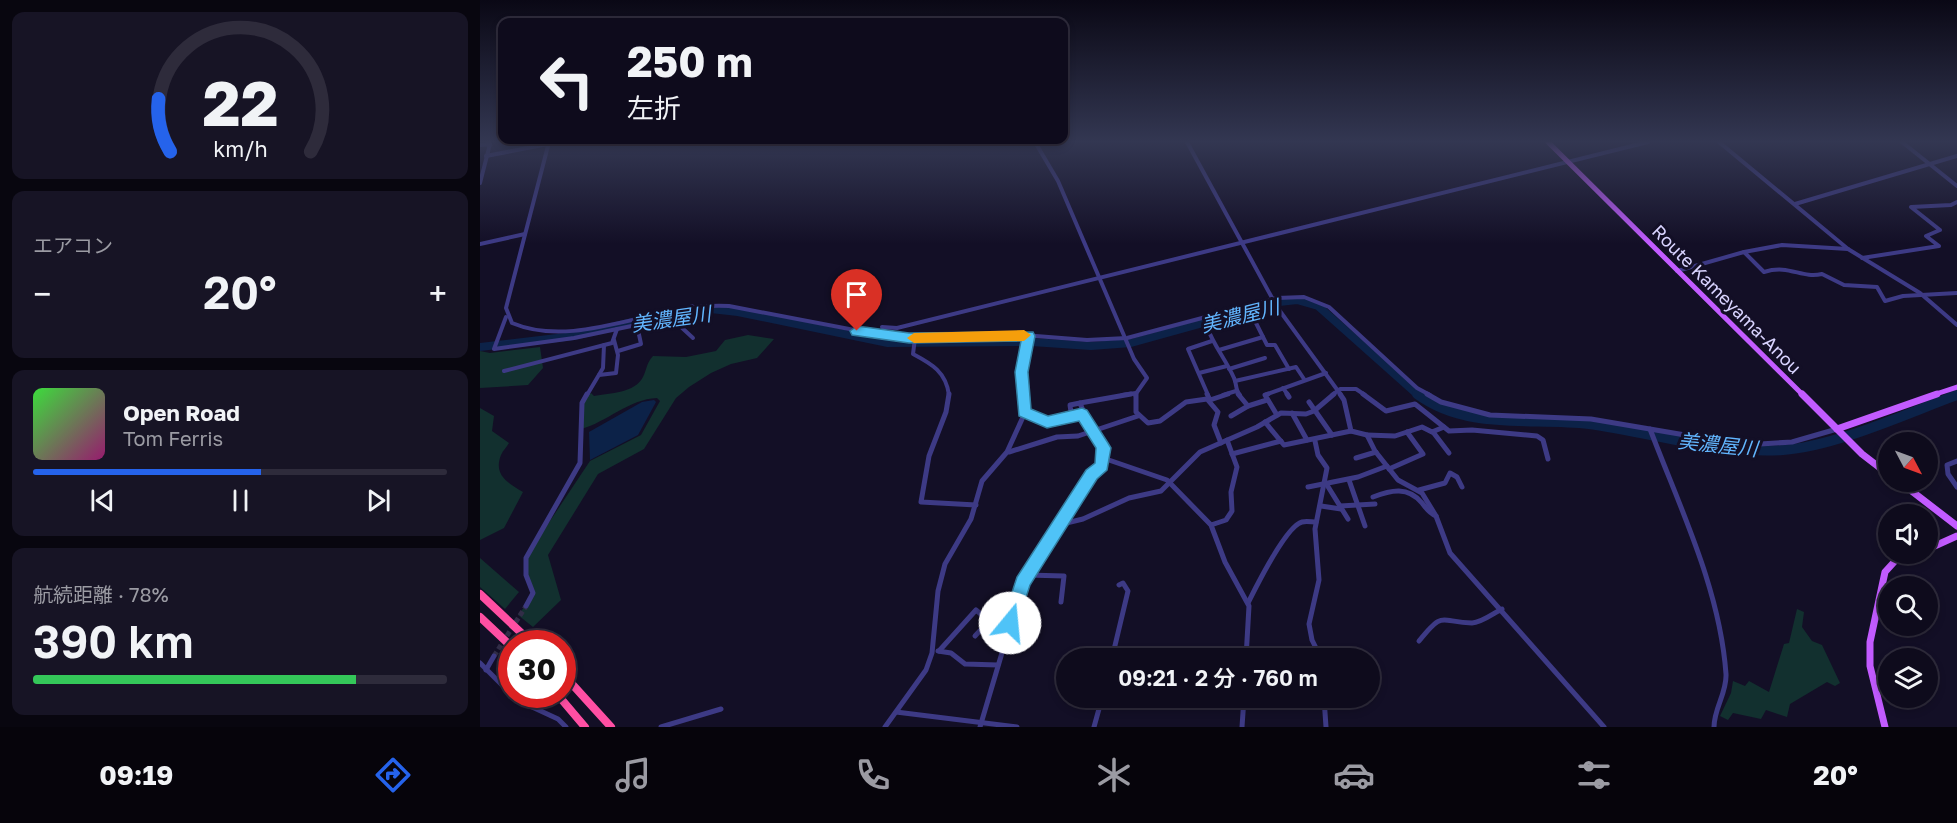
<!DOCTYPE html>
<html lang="ja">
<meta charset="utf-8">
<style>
:root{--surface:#0e0b1c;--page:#171425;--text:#f1f3f6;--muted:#9b9ba3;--line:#2e2b3b;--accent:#2563eb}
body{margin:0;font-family:"Golos Text","Noto Sans JP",sans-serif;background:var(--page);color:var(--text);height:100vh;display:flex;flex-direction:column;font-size:22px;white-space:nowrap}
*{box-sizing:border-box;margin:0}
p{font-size:20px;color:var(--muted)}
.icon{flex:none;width:33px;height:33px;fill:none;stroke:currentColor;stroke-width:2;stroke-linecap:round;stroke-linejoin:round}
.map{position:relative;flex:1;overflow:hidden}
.details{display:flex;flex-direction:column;gap:12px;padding:12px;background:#08060f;width:480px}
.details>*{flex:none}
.top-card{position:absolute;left:18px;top:18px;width:570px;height:126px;border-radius:12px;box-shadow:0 3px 9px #0003,0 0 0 2px var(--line);background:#0e0b1c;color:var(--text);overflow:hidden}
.needle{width:39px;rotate:131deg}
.controls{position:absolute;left:1398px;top:432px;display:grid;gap:12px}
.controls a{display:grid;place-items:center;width:60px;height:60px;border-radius:50%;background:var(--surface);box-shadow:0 3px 9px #0003,0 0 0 2px var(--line);font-size:30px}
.speed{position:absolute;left:18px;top:630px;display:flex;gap:12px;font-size:30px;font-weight:700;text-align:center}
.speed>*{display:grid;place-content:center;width:78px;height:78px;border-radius:50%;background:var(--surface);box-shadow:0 3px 9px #0003,0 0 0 2px var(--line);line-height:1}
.speed .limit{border:9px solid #d22;background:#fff;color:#111}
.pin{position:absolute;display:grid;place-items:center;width:51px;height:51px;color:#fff;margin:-62px -26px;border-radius:50% 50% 50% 0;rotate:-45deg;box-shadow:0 0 6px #0007}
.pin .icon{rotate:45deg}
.me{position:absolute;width:66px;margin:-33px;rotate:17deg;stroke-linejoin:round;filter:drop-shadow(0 0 4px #0008)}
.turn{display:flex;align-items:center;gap:21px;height:126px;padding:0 30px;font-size:27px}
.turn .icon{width:78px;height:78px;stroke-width:2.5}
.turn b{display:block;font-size:42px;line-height:51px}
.big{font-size:45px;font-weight:600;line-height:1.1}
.details .tile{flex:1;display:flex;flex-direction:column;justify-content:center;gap:9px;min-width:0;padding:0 21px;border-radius:12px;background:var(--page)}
.details .dial{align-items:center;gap:0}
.dial svg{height:156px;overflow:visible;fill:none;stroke:var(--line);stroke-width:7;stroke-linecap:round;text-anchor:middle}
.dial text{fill:var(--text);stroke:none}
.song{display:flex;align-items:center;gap:18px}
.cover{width:72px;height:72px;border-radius:9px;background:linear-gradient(135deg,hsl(120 70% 55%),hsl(320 70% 35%))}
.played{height:6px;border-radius:3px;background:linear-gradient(90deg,var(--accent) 55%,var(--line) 55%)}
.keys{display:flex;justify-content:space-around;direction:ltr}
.heat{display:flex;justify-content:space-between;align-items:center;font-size:33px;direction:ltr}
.charge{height:9px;border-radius:4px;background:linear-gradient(90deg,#34c759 78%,var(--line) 0)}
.trip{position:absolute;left:576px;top:648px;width:324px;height:60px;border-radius:30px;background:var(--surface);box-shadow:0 3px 9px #0003,0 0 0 2px var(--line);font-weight:600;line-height:60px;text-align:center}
.dock{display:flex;height:96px;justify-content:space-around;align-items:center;background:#06040b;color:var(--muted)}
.dock .icon{width:42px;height:42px}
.dock .selected{color:var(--accent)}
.dock b{font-size:27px;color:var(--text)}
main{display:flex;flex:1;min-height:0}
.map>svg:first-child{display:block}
.green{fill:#12302f}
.water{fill:#0c2248}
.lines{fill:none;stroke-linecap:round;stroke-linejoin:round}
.river-far1{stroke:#0c2248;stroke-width:8}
.river{stroke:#0c2248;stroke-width:10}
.minor-tunnel{stroke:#312d47;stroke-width:5;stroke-dasharray:5 3;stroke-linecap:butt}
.minor-far1{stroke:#3d3a85;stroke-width:4}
.minor{stroke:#3d3a85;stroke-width:5}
.major-far1{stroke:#c25bff;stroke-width:5}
.major{stroke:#c25bff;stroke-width:7}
.highway{stroke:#ff4fa3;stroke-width:8}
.route{fill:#4fc3f7;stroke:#337fa1;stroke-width:1.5}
.slow{fill:#f59e0b}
.labels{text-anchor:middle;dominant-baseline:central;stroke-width:6;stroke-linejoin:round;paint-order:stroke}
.street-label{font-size:18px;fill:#d9d4ff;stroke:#130f26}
.water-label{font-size:20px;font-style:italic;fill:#62b6ff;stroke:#130f26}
</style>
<main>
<section class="details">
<div class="tile dial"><svg viewBox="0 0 100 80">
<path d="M14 69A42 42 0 1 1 86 69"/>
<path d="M14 69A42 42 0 0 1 8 42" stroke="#2563eb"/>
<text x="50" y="56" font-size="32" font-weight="700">22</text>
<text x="50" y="72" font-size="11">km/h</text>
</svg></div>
<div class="tile"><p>エアコン</p>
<div class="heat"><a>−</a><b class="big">20°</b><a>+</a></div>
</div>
<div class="tile">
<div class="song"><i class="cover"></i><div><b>Open Road</b><p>Tom Ferris</p></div></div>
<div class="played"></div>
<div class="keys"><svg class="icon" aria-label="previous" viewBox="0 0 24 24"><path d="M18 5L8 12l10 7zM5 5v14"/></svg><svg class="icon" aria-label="pause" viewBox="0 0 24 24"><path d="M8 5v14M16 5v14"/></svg><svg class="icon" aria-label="next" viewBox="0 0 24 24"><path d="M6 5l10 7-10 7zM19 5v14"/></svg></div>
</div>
<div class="tile"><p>航続距離 · 78%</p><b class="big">390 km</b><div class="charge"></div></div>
</section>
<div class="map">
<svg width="1477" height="727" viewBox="0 0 1477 727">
<rect width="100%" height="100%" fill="#130f26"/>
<!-- green -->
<g class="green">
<path d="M268,335l26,4 -17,19 -26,6 -20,9 -22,14 -13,11 -32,51 -46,25 -50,81 13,45 -28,27 -15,-12 15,-19 -9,-29 2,-10 64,-96 51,-26 19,-34 -3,-3c-28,1 -50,24 -76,31 -1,-15 -3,-26 10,-36l3,3c16,-3 41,-3 49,-19 4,-8 3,-13 10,-21l33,1 30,-6 9,-11z"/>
<polygon points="60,347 63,368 48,385 0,388 0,351 10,353"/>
<path d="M0,408l14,8 -2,15 17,12c-2,4 -6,7 -8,12 -8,20 7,28 22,37l-19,36 -24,12z"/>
<polygon points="0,558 39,592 25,609 0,587"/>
<polygon points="1317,609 1324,612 1322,627 1332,641 1342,645 1360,683 1355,686 1347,682 1310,704 1307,717 1286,710 1281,719 1253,713 1248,720 1240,716 1251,693 1253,681 1265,686 1269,681 1289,692 1304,644 1309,643"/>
</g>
<!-- water -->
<polygon class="water" points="174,400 176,402 158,435 110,460 109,432 162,402"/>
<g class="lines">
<!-- river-far1 -->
<polyline class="river-far1" points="0,347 94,336 182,315 231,309 258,312 408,343 552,342 611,346 651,343 799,302 817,300 838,306 938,395"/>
<!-- river -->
<path class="river" d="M937,394c50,37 115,23 172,30 65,9 128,30 194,26 51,-3 125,-37 174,-55"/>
<!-- minor-tunnel -->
<polyline class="minor-tunnel" points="14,656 46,606"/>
<!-- minor-far1 -->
<g class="minor-far1">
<path d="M69,142l-43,166 6,15c67,28 146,-22 217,-17l162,31 132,-2 64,5 40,-2 150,-40 27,-1 25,10 88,81 13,7"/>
<polyline points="555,142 578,181 654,359 667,378 655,395"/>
<polyline points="707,142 797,307 861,395"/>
<polyline points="1239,142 1368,249 1440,293 1477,325"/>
<polyline points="1422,142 1477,186"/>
<polyline points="0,145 10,144 0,183"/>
<polyline points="6,156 68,144"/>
<polyline points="1315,204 1477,156"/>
<polyline points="0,244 45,234"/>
<path d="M1264,252l20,20c26,-8 37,7 58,2l22,11 33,2 8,14 18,-5 54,-3"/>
<polyline points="1382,258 1459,246 1446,236 1460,230 1431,207 1471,205 1477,202"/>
<polyline points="1197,271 1264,252 1302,245 1368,249"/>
<polyline points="212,306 200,326 213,338"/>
<polyline points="772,315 787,345 795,345 809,369"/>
<polyline points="26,317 14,349 94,338 209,314"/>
<polyline points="402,327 417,328 1168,142"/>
<path d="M435,338l-2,16c19,10 33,18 36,41"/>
<polyline points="739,350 783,337"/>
<polyline points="138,351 161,344 157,325"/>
<polyline points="749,369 785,358"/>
<polyline points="24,371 132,343 137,329"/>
<polyline points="719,373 747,366"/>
<polyline points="119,375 136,373 138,355 134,340"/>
<polyline points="755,381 816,367 824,379"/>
<polyline points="803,388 808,395"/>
<polyline points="107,395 123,368 124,345"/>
<polyline points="545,395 541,372 548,336"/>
<polyline points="642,395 656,393"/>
<polyline points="728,395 708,349 732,341"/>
<polyline points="743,395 756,391"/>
<path d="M760,395c-5,-5 -3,-11 -6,-17 -8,-18 -20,-32 -27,-51l71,-19"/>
<polyline points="785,395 846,373"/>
<polyline points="852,395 860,389 876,389 885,395"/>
</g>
<!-- minor -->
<g class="minor">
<polyline points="469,394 466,412 449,456 441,502 496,505"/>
<polyline points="656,394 656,412 668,423 680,421 706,402 727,399 738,412 734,425 741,443"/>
<polyline points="727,394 730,400 748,394"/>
<polyline points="758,394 768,406 787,400"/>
<polyline points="788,394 785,395 797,415"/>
<polyline points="807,394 809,397"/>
<polyline points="860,394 864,400 871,431 887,435 895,451 918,480 942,493 956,516 970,553 1124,727"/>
<polyline points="883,394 906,411 935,404 969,431 992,430 1057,436 1063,440 1068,459"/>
<polyline points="947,394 961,402 1010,415 1111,419 1264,445 1312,442 1357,429"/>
<polyline points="829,402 852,435"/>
<polyline points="545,412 567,422 602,414"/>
<polyline points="591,412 590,405 600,403"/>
<polyline points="812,413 827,440"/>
<polyline points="751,416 768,406"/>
<polyline points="785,422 804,445 871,431"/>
<path d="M1170,429c30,79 70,160 76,245 1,19 -12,34 -12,53"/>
<polyline points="611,431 600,403 651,394"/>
<polyline points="953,432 969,453"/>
<polyline points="887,435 915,436 942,427 952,432 964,427"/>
<polyline points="835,441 838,455 847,468 835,529 839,580 829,624 832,640 841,658"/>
<polyline points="529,452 577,437 598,436 658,416"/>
<polyline points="752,454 801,441"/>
<polyline points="623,458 687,480 731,525 745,562 769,606 766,658"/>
<polyline points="876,458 896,452"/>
<polyline points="1477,461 1467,465 1468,474 1477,487"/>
<polyline points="909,469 943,454 927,432"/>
<polyline points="869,480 885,526"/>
<polyline points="847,485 868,519"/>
<polyline points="828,487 878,477 907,466"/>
<polyline points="939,490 965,483 970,473 977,477 982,487"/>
<path d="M893,497c18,-7 35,-11 49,6 4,5 7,10 14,13"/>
<polyline points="841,506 861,509"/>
<polyline points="860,506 895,504"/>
<polyline points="578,525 603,519 649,498 681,491 720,452 777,427 801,413 826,414 834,411 854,394"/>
<polyline points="731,525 746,520 752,511 751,492 757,467 747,440"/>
<polyline points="547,575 584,576 581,602"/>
<path d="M768,603c8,-16 38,-77 54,-81 4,-1 10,0 14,0"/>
<polyline points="46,606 53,593 46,575 46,558 100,463 102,403 107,394"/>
<path d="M939,641c25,-31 20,-19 53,-18 9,0 22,-10 30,-14"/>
<polyline points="458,651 471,653 485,664 518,665"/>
<polyline points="459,651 496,610 509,621 495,636"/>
<polyline points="633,651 652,654"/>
<polyline points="632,658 648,591 643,583 639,585"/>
<polyline points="0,663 37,700 78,719 86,727"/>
<polyline points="6,670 14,656"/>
<polyline points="844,698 846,727"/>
<polyline points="416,712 537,727"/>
<polyline points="181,727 241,709"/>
<polyline points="405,727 446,670 452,653 458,591 465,564 491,519 502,481 527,452 543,417 545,394"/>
<polyline points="500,727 543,582 611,474 622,466 623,448 612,431"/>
<polyline points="614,727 622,698"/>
<polyline points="762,727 764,698"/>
</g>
<!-- major-far1 -->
<g class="major-far1">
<polyline points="1068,142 1323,395"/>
<polyline points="1453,395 1477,387"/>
</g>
<!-- major -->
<g class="major">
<polyline points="1322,394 1382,454 1408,474"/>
<polyline points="1357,429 1457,394"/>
<polyline points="1420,482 1477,526"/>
<polyline points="1448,549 1477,536"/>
<polyline points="1405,727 1390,666 1390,642 1405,572 1415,561 1435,554"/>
</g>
<!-- highway -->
<g class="highway">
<polyline points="0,594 53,644"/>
<polyline points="0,617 32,647"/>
<polyline points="82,673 131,727"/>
<polyline points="77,694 105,727"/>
</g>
</g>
<!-- sky -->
<linearGradient id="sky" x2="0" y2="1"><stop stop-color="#0a0815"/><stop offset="0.58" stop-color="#333752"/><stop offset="1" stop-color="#333752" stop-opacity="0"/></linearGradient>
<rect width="1477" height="244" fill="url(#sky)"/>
<!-- route -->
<polygon class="route" points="377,326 429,333 553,332 555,336 548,372 551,409 568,416 602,408 607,410 628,443 631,448 627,470 617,479 550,585 536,629 530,632 524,629 522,623 537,577 606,470 615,463 616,448 599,421 567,428 539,416 535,372 541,341 429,343 372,335 370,331"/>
<!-- slow -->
<polygon class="slow" points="544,330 551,335 544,341 434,343 427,338 434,333"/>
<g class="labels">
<!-- street labels -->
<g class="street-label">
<text transform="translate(1247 299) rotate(45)">Route Kameyama-Anou</text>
</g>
<!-- water labels -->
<g class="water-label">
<text transform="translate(760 315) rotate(-14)">美濃屋川</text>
<text transform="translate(191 318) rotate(-8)">美濃屋川</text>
<text transform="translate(1238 444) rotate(6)">美濃屋川</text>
</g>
</g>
</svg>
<div class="controls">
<a><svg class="needle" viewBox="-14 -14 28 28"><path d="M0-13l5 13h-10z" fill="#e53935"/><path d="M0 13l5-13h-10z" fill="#9b9ba3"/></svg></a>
<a><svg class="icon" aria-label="sound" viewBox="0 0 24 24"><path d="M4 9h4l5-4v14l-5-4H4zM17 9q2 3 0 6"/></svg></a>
<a><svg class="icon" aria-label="search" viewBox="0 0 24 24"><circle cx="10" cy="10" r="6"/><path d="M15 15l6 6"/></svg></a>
<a><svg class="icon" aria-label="layers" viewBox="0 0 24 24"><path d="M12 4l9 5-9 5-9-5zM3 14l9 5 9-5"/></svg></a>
</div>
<div class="speed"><div class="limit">30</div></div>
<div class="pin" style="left:377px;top:331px;background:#d93025"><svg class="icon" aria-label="arrive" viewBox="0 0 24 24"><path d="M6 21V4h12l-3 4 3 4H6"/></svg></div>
<svg class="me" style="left:530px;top:623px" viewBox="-20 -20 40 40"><circle r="19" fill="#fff"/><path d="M0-13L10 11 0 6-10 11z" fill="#4fc3f7"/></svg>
<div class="trip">09:21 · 2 分 · 760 m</div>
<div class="top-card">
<div class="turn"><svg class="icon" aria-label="left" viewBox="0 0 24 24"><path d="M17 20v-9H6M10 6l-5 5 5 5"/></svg><div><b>250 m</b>左折</div></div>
</div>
</div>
</main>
<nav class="dock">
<b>09:19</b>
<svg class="icon selected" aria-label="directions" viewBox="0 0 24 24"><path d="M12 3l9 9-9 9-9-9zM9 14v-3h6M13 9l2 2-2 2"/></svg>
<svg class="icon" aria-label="music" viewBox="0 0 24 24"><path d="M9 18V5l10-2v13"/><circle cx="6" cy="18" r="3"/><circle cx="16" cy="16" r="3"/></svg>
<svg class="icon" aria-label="phone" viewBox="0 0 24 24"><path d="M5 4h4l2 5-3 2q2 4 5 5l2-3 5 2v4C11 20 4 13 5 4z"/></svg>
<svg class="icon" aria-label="climate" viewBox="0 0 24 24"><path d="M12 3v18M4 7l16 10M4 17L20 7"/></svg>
<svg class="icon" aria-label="car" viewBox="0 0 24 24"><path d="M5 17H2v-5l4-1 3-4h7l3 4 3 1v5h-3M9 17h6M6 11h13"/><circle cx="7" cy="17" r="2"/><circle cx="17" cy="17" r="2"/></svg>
<svg class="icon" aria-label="filters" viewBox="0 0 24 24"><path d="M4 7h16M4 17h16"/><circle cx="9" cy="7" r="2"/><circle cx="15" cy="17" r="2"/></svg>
<b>20°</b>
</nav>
